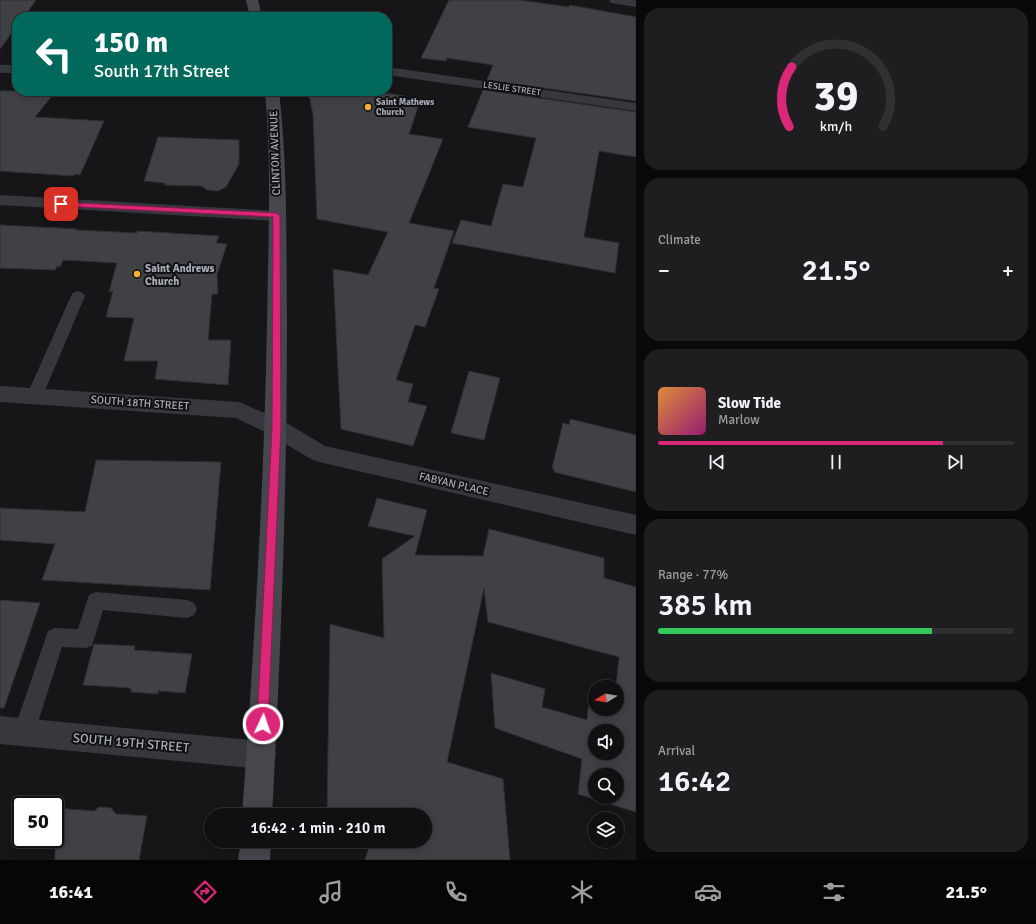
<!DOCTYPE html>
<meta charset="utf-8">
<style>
:root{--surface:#101012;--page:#1e1e20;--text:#f1f3f6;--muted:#9c9d9f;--line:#303032;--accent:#db2777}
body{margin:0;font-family:Signika,sans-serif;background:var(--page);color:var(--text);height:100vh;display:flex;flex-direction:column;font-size:15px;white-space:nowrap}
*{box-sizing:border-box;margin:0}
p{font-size:13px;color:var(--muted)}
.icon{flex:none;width:22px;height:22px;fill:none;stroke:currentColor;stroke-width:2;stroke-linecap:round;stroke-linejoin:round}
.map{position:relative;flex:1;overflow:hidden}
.side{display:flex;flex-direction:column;gap:8px;padding:8px;background:#09090a;width:400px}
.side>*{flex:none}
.top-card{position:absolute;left:12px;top:12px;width:380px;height:84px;border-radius:16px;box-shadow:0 2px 10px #0003,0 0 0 1px var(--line);background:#00695c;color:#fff;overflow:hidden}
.needle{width:26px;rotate:259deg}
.tools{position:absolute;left:588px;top:680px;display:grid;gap:8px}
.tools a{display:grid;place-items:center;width:36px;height:36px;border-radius:50%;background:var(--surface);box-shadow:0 2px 10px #0003,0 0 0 1px var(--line);font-size:20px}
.speed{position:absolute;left:12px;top:796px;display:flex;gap:8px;font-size:20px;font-weight:700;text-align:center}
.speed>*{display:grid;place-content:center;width:52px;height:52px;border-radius:50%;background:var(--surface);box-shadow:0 2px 10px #0003,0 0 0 1px var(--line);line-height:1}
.speed .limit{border:2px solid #111;border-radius:6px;background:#fff;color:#111}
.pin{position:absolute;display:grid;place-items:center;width:34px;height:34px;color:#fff;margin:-17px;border-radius:8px;box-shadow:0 2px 6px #0006}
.me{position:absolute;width:44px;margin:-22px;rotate:3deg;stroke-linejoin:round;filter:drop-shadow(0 0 3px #0008)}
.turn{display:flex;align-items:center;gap:14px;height:84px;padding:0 16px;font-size:18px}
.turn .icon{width:52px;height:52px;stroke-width:2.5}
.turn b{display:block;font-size:28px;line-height:34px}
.big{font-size:30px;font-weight:600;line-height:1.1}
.side .tile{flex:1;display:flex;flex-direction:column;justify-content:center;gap:6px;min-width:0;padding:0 14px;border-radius:16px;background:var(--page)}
.side .dial{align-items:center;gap:0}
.dial svg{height:104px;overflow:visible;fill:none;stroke:var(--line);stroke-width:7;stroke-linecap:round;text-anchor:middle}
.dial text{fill:var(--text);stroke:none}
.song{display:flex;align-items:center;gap:12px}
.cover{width:48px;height:48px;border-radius:6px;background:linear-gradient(135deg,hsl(30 70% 55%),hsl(320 70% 35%))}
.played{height:4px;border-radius:2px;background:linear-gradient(90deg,var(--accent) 80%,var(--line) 80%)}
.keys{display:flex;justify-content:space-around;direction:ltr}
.heat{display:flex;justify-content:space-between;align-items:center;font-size:22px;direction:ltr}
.charge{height:6px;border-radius:3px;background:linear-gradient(90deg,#34c759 77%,var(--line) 0)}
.trip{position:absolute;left:204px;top:808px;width:228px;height:40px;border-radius:20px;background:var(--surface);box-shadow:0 2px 10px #0003,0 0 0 1px var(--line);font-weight:600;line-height:40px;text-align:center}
.dock{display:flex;height:64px;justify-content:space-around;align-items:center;background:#060607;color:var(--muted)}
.dock .icon{width:28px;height:28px}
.dock .active{color:var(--accent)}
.dock b{font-size:18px;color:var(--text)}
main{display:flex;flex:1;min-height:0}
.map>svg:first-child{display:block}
.building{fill:#404145;stroke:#303034;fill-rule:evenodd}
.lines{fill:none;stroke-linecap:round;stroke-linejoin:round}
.service{fill:#37383d;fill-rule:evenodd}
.minor{fill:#37383d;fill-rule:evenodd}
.tertiary{fill:#37383d;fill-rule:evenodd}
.secondary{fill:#45474d;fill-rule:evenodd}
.route{fill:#db2777;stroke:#8e194d}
.poi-dot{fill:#f2b134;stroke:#111113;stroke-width:1.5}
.labels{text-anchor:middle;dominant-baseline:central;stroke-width:4;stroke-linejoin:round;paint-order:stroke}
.far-street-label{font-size:9px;fill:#a8adb8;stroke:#111113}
.far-poi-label{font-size:9px;font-weight:bold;fill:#a8adb8;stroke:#111113;text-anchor:start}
.street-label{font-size:11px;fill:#a8adb8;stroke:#111113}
.poi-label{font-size:11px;font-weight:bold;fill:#a8adb8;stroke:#111113;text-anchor:start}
.near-street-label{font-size:13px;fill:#a8adb8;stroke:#111113}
</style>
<main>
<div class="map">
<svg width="636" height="860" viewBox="0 0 636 860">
<rect width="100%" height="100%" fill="#161618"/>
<!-- building -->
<g class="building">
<polygon points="0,0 36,0 24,17 17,17 17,26 0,49"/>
<polygon points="449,0 519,0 569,7 570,5 636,17 636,101 487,80 493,65 447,58 446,61 421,58"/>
<polygon points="483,90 636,112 636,157 599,151 584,237 619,243 615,273 452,243 461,220 491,226 503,184 523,187 536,138 468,127"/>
<polygon points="0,91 56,91 35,117 104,121 80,175 74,174 73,176 0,171"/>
<polygon points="308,91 373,91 404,96 402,101 419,104 409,134 443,139 409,223 454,231 434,288 439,289 425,327 415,325 396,380 413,384 408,402 427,406 413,446 341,429 333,269 368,275 388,232 317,219 313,114"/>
<polygon points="158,137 239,140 239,164 226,187 218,191 207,190 202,186 165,185 165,183 144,181"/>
<polygon points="0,225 77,229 76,230 137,233 137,231 219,236 216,243 227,244 217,275 218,294 212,294 208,340 231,340 228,385 155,379 158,361 124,361 134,318 106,317 113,291 109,292 117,263 63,260 60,267 57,266 55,270 0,268"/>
<polygon points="469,371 500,378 484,440 451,433"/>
<polygon points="570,419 636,435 636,492 554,472 554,469 552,468 563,423 569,425"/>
<polygon points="96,460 221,462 210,590 42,580 55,544 0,540 0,508 85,512"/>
<path d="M377,498l50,12 -12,45 68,1 6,-27 115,29v20l32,9v225l-58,-18 4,-35 -87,-31 -4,-55 54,16 -3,18 45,13 2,-20 6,2v7h22l-1,-22 3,-30 -131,-35 -4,-34 -37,174 56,17 7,81h-145l6,-19h54v-26h-98l3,-191 54,14 -2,-79 33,-23 -47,-10zM595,731h22v22h-22zM595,775h22v22h-22z"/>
<polygon points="0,600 40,603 4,708 0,708"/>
<polygon points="94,644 135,646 134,650 192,654 185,693 158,691 158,694 131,692 131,688 83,685"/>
<polygon points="99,807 111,808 116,814 147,816 139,860 55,860 55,808 94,811"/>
</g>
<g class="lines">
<!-- service -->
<g class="service">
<polygon points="78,291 83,293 85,296 43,395 41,399 35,401 29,399 27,395 71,296 73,293"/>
<polygon points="96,592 187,600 194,603 197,609 194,615 187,618 103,610 92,646 85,648 62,647 32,741 24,744 16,741 13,733 48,631 55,628 78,629 89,595"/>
</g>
<!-- minor -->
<g class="minor">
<polygon points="609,0 636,0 636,7 611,3"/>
<rect x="0" y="65" width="17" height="8"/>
<polygon points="387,67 636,103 636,111 387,75"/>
<polygon points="0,195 277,211 283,212 286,216 283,220 277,221 0,205"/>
<polygon points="0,716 261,741 271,745 276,755 271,765 261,769 0,744"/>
</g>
<!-- tertiary -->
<polygon class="tertiary" points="0,386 239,402 285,422 325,446 636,515 636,535 319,462 311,459 269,434 236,418 0,402"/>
<!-- secondary -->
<g class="secondary">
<polygon points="246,0 258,0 262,17 250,17"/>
<path d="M265,91h14c9,77 7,155 8,233 0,164 -6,327 -15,491h-30c12,-164 22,-327 25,-491 1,-78 5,-155 -2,-233z"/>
<polygon points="241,841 271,841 270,860 238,860"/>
</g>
</g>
<!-- route -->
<polygon class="route" points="59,202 277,213 280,216 281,428 268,724 267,728 263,730 258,728 257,724 272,428 273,217 61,206 59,205"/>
<!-- markers -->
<g class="poi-dot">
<circle cx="368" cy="107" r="4"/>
<circle cx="137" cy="274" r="4"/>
</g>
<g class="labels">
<!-- far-street labels -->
<g class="far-street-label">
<text transform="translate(512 89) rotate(8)">LESLIE STREET</text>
</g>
<!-- far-poi labels -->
<g class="far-poi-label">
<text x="376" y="102">Saint Mathews<tspan x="376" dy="10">Church</tspan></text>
</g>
<!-- street labels -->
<g class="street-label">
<text transform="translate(275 153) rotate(-92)">CLINTON AVENUE</text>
<text transform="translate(140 403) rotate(4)">SOUTH 18TH STREET</text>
<text transform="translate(454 484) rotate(13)">FABYAN PLACE</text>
</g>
<!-- poi labels -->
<g class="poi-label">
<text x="145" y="268">Saint Andrews<tspan x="145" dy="13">Church</tspan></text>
</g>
<!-- near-street labels -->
<g class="near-street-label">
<text transform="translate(131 743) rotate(5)">SOUTH 19TH STREET</text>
</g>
</g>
</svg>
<div class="tools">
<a><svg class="needle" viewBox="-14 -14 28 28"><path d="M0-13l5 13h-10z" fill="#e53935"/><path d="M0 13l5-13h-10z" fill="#9c9d9f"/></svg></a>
<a><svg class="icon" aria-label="sound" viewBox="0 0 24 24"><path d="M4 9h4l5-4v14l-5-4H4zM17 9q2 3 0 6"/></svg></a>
<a><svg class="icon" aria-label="search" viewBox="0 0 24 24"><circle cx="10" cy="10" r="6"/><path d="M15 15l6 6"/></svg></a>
<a><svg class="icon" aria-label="layers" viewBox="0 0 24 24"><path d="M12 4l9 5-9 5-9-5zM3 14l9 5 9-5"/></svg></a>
</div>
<div class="speed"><div class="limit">50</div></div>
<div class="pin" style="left:61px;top:204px;background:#d93025"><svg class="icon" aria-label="arrive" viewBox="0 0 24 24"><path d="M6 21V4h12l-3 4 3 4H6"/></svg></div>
<svg class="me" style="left:263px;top:724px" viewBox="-20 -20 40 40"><circle r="17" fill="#db2777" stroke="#fff" stroke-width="3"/><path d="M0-11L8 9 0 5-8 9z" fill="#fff"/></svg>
<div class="trip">16:42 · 1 min · 210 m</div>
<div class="top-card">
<div class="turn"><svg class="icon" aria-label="left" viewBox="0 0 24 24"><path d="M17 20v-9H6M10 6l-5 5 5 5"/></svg><div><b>150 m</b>South 17th Street</div></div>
</div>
</div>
<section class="side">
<div class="tile dial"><svg viewBox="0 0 100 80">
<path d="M14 69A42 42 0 1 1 86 69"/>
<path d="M14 69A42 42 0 0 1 16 23" stroke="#db2777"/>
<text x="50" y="56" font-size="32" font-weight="700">39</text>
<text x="50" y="72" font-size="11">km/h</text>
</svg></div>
<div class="tile"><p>Climate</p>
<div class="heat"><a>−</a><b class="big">21.5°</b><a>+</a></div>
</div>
<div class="tile">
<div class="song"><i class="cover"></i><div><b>Slow Tide</b><p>Marlow</p></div></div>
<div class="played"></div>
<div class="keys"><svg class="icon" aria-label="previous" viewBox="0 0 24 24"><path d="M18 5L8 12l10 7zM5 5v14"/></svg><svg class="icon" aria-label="pause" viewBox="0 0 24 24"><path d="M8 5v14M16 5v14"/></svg><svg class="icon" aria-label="next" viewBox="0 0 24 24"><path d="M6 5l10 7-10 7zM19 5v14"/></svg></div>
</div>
<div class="tile"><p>Range · 77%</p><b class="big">385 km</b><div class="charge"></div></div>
<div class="tile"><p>Arrival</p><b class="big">16:42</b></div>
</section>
</main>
<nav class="dock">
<b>16:41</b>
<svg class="icon active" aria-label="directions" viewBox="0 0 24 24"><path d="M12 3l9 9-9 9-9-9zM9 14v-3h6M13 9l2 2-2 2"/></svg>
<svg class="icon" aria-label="music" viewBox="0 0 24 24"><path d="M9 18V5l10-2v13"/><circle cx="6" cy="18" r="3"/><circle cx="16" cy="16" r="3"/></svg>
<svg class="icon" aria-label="phone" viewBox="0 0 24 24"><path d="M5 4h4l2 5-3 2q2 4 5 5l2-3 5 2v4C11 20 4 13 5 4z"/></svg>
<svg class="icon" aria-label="climate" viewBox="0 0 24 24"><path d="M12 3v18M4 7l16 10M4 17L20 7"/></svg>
<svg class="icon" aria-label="car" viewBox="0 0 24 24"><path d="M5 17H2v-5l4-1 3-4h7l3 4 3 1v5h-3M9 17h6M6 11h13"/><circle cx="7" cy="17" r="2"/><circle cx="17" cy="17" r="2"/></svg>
<svg class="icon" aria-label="filters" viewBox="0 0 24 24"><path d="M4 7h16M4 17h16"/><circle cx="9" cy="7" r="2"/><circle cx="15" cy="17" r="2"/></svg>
<b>21.5°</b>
</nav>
